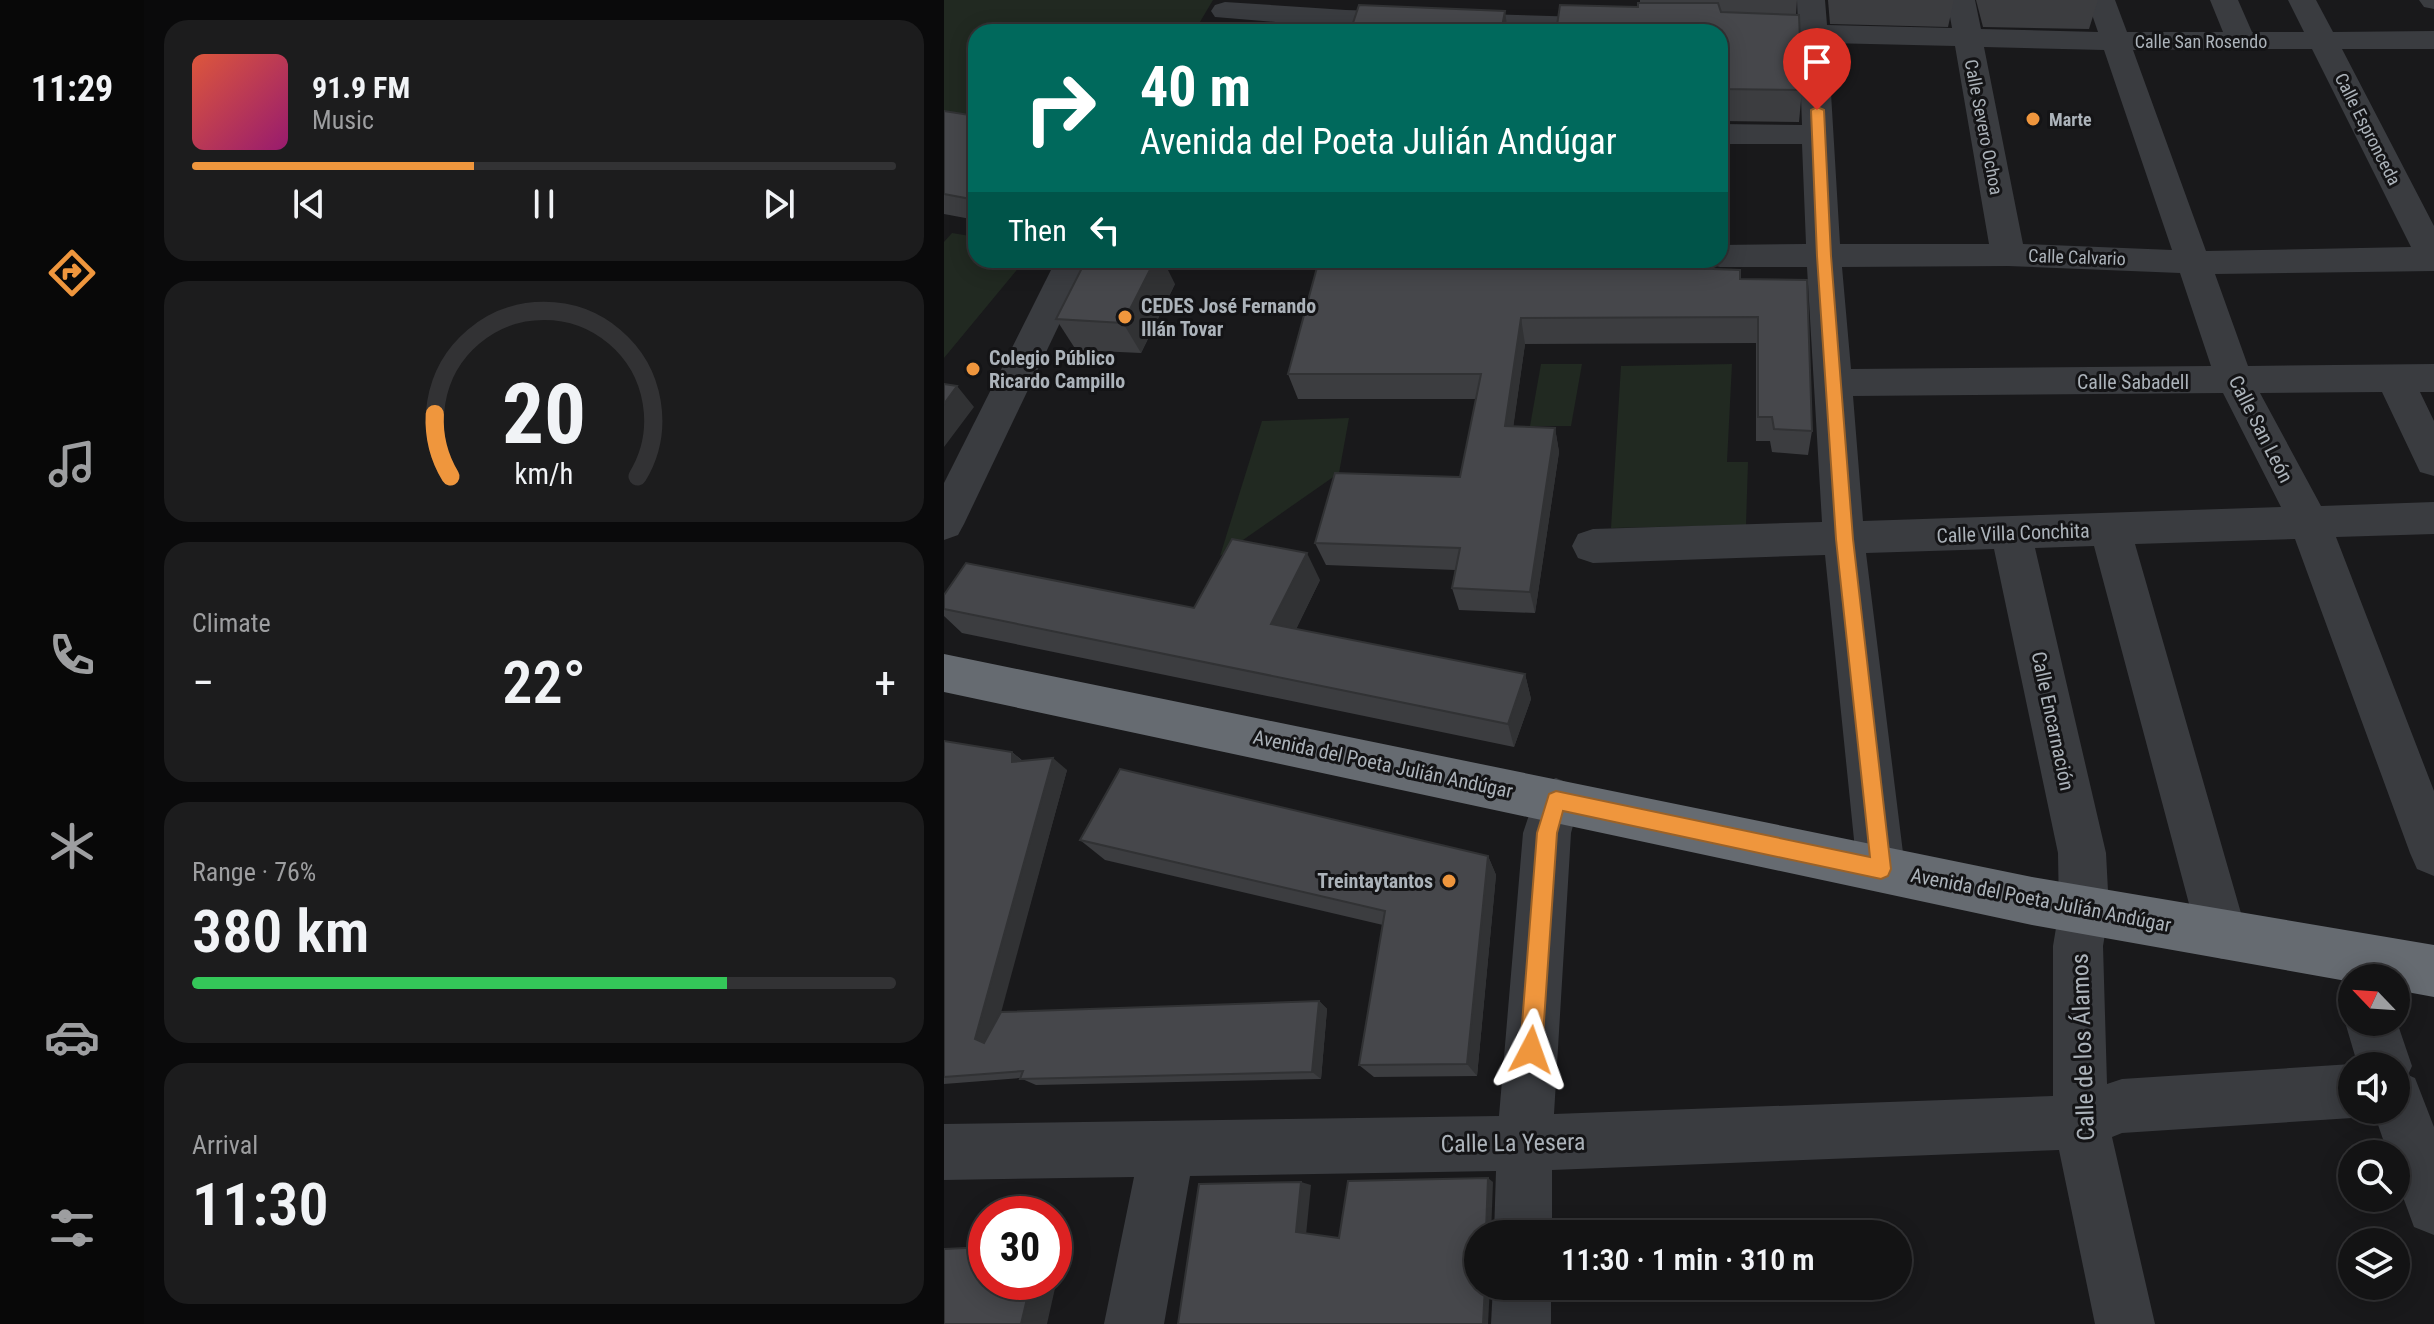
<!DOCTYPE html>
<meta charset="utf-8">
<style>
:root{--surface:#131314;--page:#1c1c1d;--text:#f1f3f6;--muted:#9d9ea0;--line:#323234;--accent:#ef963d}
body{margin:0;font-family:"Roboto Condensed",sans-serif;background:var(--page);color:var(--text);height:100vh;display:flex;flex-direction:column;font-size:30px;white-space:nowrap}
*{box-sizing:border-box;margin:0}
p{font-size:26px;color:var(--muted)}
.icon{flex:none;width:44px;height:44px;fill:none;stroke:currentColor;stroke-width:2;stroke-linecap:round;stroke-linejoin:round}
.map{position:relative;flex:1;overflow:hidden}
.panel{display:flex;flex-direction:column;gap:20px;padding:20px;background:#0a0a0b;width:800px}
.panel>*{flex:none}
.hud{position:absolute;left:24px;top:24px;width:760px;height:244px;border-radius:24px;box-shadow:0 4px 20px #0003,0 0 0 2px var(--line);background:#00695c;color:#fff;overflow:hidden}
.needle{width:52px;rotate:295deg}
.controls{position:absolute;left:1394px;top:964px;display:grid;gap:16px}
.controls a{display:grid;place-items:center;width:72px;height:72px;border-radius:50%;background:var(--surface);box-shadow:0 4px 20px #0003,0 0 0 2px var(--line);font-size:40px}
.speed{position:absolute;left:24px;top:1196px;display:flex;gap:16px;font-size:40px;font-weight:700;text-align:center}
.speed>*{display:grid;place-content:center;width:104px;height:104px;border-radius:50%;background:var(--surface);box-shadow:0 4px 20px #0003,0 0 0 2px var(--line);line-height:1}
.speed .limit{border:12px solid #d22;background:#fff;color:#111}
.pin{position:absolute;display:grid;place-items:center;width:68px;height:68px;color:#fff;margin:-82px -34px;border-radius:50% 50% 50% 0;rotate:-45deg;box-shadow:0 0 8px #0007}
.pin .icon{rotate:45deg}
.me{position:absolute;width:88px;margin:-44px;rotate:4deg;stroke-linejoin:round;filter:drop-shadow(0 0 6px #0008)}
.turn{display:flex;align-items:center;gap:28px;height:168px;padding:0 40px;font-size:36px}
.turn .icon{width:104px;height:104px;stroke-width:2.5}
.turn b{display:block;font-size:56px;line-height:68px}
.then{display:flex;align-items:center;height:76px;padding:0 40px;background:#0003;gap:16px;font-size:30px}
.big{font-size:60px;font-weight:600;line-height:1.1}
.panel .card{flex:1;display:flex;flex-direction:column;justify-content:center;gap:12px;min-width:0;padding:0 28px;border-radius:24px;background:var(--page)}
.panel .dial{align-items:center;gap:0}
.dial svg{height:208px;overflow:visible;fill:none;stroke:var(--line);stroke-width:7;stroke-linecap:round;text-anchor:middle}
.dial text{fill:var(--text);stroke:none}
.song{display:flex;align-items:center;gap:24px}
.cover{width:96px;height:96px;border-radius:12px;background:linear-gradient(135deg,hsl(10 70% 55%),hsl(320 70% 35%))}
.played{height:8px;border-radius:4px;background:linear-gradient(90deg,var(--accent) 40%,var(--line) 40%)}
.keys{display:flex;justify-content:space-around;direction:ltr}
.heat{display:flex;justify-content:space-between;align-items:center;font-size:44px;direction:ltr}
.charge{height:12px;border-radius:6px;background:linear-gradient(90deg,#34c759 76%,var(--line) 0)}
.trip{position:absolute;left:520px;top:1220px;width:448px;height:80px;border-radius:40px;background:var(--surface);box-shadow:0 4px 20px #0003,0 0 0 2px var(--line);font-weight:600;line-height:80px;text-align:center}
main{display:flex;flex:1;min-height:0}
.menu{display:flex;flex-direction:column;width:144px;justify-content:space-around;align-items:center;background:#080808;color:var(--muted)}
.menu .icon{width:56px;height:56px}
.menu .current{color:var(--accent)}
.menu b{font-size:36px;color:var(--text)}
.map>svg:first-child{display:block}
.green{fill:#212921}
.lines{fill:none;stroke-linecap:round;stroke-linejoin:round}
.minor{fill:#3a3c40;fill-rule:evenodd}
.highway{fill:#666b71;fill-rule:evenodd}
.wall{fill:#3c3d40}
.shaded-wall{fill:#313234}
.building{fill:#46474b;stroke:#313234;stroke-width:2}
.route{fill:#ef963d;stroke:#9b6228;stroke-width:2}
.poi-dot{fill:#ef963d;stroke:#141416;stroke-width:3}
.labels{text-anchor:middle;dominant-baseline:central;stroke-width:6;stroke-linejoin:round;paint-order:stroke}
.far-street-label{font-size:18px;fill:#acb3ba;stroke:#141416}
.far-poi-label{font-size:18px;font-weight:bold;fill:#acb3ba;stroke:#141416;text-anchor:start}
.poi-label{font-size:20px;font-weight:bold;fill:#acb3ba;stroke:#141416;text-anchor:start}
.street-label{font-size:20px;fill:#acb3ba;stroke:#141416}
.near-street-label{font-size:24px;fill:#acb3ba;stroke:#141416}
</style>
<main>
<nav class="menu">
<b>11:29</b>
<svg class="icon current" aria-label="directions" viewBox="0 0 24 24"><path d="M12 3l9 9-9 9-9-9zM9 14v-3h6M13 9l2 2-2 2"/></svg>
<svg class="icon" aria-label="music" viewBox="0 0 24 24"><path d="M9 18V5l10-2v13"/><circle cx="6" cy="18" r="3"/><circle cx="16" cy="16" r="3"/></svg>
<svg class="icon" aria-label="phone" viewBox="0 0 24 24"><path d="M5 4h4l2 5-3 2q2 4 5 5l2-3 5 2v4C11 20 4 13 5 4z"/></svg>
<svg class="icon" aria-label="climate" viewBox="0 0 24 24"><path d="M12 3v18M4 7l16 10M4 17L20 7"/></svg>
<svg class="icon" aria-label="car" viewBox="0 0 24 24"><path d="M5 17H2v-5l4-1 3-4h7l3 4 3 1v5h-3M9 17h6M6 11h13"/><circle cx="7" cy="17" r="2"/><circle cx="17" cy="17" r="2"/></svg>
<svg class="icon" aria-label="filters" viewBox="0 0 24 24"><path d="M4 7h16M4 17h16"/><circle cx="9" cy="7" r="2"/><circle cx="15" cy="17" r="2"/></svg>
</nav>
<section class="panel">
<div class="card">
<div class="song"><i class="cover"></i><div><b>91.9 FM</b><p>Music</p></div></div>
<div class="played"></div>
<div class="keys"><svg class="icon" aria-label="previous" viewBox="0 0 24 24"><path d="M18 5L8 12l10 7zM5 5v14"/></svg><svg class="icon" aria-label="pause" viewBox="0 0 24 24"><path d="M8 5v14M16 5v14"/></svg><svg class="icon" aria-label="next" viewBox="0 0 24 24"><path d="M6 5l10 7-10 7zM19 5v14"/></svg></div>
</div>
<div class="card dial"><svg viewBox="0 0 100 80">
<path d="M14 69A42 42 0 1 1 86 69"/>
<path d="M14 69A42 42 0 0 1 8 45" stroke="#ef963d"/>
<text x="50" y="56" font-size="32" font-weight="700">20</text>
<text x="50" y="72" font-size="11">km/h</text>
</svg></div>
<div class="card"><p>Climate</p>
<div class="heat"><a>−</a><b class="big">22°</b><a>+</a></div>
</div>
<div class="card"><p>Range · 76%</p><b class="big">380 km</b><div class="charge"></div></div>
<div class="card"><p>Arrival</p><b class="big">11:30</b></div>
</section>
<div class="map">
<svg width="1490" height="1324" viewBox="0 0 1490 1324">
<rect width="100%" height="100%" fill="#19191b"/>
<!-- green -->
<g class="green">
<polygon points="0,0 269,0 250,32 32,32 32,143 0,138"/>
<polygon points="293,22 392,24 389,32 287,32"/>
<polygon points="8,233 32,237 32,260 81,260 0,358 0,242"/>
<polygon points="597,364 638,364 627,426 586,426"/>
<polygon points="788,364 783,462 804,462 802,525 667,528 677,366"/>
<polygon points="405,418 395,473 276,556 318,421"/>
</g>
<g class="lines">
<!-- minor -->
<g class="minor">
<path d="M853,0h28l2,25 125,3 -5,-28h28l6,29 117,3 -11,-32h28l12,32h96l-13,-32h28l14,32h52l-16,-32h28l17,32 101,-1v18h-92l92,177v45l-219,3 33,92 186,-2v28h-14l14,29v55l-14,-4 -38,-80 -122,1 61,113 113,-4v32l-98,3 98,254v85l-17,-7 -7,-16 -115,-314 -160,5 112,390 -7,18 -18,7 -18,-7 -7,-18 -103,-388 -59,2 71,305 3,57 -6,36 4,138 15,-5 230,-15 5,2h-5v44h19l-19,8 -230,15 -10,4 43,187h-60l-36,-174 -507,20v64h-58l2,-63 -306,5 -26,148h-60l30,-147 -190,3v-56l555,-8 24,-283 16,-48 17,-7 17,7 7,15 -9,33 -17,281 499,-18v-150l6,-36 -1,-57 -64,-304 -128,4 39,316 -7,16 -17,7 -17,-7 -7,-16 -32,-314 -232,8 -15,-5 -6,-12 6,-12 15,-5 229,-7 -15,-255h-87l-12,-3 -3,-4h15v-15l86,-1 -4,-100h-82v-20l82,1 -3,-83 -70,-4 -5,-6 5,-6 69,-1zM884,43l127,3 34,198h-149zM1040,47l120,3 68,200 -149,-6zM1299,49h69l99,198 -205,4 -73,-201zM1064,266l172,7 31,93 -360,3 -9,-102zM1279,393l58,114 -418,14 -10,-125z"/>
<polygon points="1475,0 1490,0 1490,9 1480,7"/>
<polygon points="281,2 402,10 674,18 684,21 688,27 685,32 402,28 271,17 267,11 271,5"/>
<polygon points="112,260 146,260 20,524 14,535 0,540 0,483"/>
<polygon points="1408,1004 1408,1022 1452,1022 1452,1019 1453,1022 1468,1066 1464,1075 1471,1078 1490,1127 1490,1235 1470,1227 1452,1178 1452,1154 1444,1154 1429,1110 1452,1110 1452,1066 1414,1066 1401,1022"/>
<polygon points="549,1286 607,1286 607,1324 547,1324"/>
</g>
<!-- highway -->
<polygon class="highway" points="0,654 1088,877 1490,945 1490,997 1452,990 1452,978 1408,978 1408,982 1088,925 0,692"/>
</g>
<!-- wall -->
<g class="wall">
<polygon points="696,0 853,0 852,15 858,90 855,122 776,121 776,32 694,7 696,3"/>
<polygon points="884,0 1010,0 1004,27 886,24"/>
<polygon points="1032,0 1154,0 1145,29 1039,27"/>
<polygon points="0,111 32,116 32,220 0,214"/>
<polygon points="519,263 796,279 868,431 864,455 828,452 826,441 812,441 812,343 581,344 569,427 611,428 615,452 591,613 515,610 508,588 511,570 382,565 371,543 516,477 532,399 354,399 344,374"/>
<polygon points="231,284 197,353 132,350 112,319"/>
<polygon points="376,580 352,629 581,674 587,699 570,747 18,633 0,616 0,595 250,608"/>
<polygon points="0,741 68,752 79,761 123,770 56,1013 375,1001 383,1009 377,1079 92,1085 76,1078 0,1084"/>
<polygon points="136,840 544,856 552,875 533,1076 430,1077 415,1065 439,925 161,860"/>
</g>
<!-- shaded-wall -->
<g class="shaded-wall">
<polygon points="561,11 564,32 557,32"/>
<polygon points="211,260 219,260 231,284 197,353 179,323"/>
<polygon points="509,260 520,260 514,289 509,263"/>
<polygon points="577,318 581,344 566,450 561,426"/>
<polygon points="13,386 30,407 0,447 0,404"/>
<polygon points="611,428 615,452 591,613 586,592"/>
<polygon points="363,553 376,580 342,650 327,624"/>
<polygon points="581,674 587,699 570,747 564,724"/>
<polygon points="68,752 81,764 68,762"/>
<polygon points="109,758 123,770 48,1046 31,1039"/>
<polygon points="544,856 552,875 533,1076 523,1064"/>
<polygon points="375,1001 383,1009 377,1079 368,1072"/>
<polygon points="544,1178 549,1182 547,1234 542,1231"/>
<polygon points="357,1182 367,1185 362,1235 352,1232"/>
<polygon points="110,1247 120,1248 103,1324 77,1324 87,1282 110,1282"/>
<polygon points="541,1286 546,1286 544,1324 539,1324"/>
</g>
<!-- building -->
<g class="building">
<polygon points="694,3 774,3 777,12 855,15 858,90 776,89 776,32 612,32 616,5 694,7"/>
<polygon points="415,5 561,11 557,32 406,32"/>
<polygon points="0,111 32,116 32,200 0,194"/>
<polygon points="142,260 211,260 179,323 112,319"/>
<polygon points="375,260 509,260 509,263 586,262 796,270 796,279 863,280 868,431 830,429 828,417 814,417 814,317 577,318 561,426 611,428 586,592 508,588 516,548 371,543 391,473 516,477 537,374 344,374"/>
<polygon points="0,384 13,386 0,404"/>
<polygon points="288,539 363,553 327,624 581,674 564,724 0,609 0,595 22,563 250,608"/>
<polygon points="0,741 68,752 68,762 109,758 31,1039 40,1043 57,1012 375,1001 368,1072 76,1079 79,1071 0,1077"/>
<polygon points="176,769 544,856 523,1064 415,1065 441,911 136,840"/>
<polygon points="544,1178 542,1231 546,1234 534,1234 534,1286 541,1286 539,1324 234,1324 255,1184 357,1182 352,1232 395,1238 404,1181"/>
<polygon points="42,1247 42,1282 87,1282 77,1324 0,1324 0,1249"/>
</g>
<!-- route -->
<polygon class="route" points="873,107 880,110 887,256 909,539 947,869 944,876 937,879 619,811 613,833 598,1050 595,1058 587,1061 579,1058 576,1050 593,833 605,794 612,791 926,857 892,539 873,256 867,110"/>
<!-- markers -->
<g class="poi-dot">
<circle cx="1089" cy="119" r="8"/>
<circle cx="181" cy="317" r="8"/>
<circle cx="29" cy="369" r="8"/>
<circle cx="505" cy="881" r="8"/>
</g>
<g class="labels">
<!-- far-street labels -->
<g class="far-street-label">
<text x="1257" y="41">Calle San Rosendo</text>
<text transform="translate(1040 127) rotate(79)">Calle Severo Ochoa</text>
<text transform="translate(1424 129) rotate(63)">Calle Espronceda</text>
<text transform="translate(1133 257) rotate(2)">Calle Calvario</text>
</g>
<!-- far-poi labels -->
<g class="far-poi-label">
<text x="1105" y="119">Marte</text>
</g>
<!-- poi labels -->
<g class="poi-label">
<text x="197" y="306">CEDES José Fernando<tspan x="197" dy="23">Illán Tovar</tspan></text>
<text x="45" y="358">Colegio Público<tspan x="45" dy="23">Ricardo Campillo</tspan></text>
<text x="489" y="881" text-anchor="end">Treintaytantos</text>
</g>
<!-- street labels -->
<g class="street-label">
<text x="1189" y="382">Calle Sabadell</text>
<text transform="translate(1317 429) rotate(63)">Calle San León</text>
<text transform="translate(1069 533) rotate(-2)">Calle Villa Conchita</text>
<text transform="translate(1109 721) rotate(78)">Calle Encarnación</text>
<text transform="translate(439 764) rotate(12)">Avenida del Poeta Julián Andúgar</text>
<text transform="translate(1097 900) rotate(11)">Avenida del Poeta Julián Andúgar</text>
</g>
<!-- near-street labels -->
<g class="near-street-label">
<text transform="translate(1139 1047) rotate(-92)">Calle de los Álamos</text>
<text transform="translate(569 1143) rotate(-1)">Calle La Yesera</text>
</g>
</g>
</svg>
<div class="controls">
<a><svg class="needle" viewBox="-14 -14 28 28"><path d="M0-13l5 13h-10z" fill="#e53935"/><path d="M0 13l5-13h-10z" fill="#9d9ea0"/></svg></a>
<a><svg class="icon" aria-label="sound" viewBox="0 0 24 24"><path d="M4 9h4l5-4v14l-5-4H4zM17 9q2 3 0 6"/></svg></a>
<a><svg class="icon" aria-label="search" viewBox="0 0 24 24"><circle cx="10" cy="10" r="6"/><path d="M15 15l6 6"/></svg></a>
<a><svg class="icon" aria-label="layers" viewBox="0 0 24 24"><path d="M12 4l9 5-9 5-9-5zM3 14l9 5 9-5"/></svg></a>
</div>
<div class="speed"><div class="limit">30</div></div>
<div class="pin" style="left:873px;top:110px;background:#d93025"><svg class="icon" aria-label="arrive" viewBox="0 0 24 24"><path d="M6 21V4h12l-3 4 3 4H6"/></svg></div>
<svg class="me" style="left:587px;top:1050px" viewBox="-20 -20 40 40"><path d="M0-17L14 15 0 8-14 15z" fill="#ef963d" stroke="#fff" stroke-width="4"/></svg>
<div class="trip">11:30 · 1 min · 310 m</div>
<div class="hud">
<div class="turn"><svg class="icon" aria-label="right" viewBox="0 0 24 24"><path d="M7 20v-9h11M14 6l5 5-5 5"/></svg><div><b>40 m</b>Avenida del Poeta Julián Andúgar</div></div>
<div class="then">Then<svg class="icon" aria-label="left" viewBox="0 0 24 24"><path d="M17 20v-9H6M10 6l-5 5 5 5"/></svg></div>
</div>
</div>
</main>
